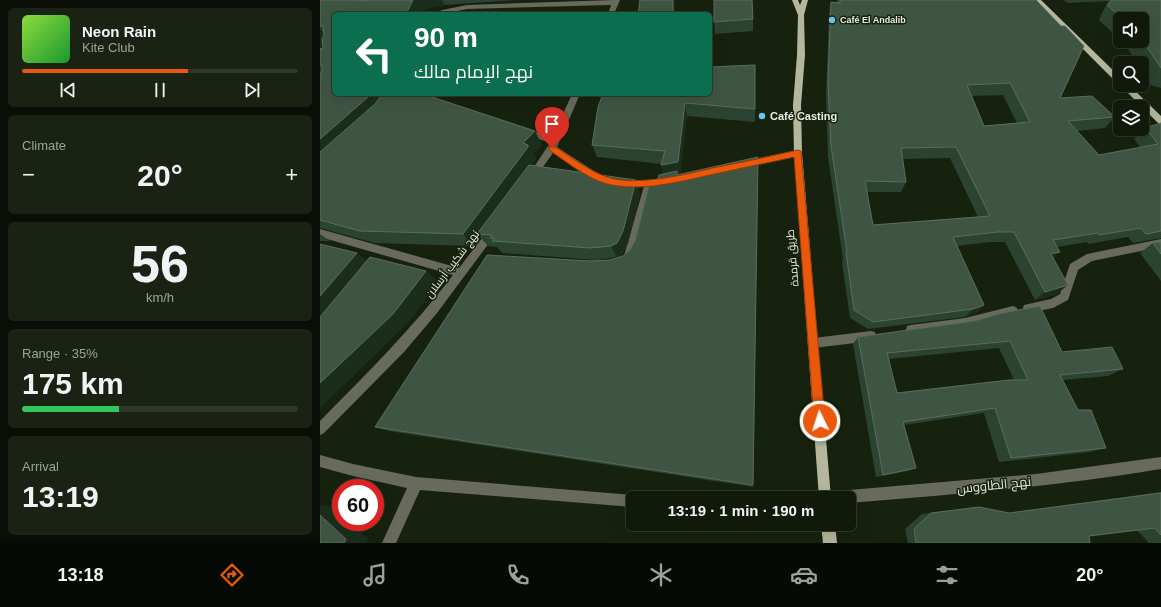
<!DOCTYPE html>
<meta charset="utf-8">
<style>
:root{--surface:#111a0a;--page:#1a2313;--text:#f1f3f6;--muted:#9ca19c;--line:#30382b;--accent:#ea580c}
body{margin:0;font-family:Arial,Cairo,sans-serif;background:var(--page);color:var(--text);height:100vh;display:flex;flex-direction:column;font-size:15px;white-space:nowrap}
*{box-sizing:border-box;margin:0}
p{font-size:13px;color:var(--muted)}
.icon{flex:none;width:22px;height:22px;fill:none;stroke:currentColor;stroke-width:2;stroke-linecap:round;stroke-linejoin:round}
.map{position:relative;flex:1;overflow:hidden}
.details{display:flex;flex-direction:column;gap:8px;padding:8px;background:#090e06;width:320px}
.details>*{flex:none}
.banner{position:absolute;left:12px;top:12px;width:380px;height:84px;border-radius:6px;box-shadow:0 4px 16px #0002,0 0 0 1px var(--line);background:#0b6e4f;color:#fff;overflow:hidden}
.controls{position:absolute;left:793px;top:12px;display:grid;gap:8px}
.controls a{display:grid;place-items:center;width:36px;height:36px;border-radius:6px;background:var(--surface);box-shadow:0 4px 16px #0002,0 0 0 1px var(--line);font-size:20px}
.speed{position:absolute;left:12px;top:479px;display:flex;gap:8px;font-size:20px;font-weight:700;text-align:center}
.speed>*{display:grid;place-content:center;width:52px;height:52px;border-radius:50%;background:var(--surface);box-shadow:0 4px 16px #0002,0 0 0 1px var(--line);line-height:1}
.speed .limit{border:6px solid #d22;background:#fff;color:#111}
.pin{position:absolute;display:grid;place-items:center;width:34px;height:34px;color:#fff;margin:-41px -17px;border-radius:50% 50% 50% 0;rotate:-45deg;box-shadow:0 0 4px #0007}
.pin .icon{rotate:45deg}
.me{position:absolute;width:44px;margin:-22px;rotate:356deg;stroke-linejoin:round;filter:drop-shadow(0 0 3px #0008)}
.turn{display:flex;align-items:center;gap:14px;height:84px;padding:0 16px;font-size:18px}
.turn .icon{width:52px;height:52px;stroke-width:2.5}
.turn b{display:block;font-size:28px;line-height:34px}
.big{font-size:30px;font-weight:800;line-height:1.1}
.details .card{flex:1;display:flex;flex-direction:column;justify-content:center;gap:6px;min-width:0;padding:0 14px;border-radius:6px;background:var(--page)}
.details .dial{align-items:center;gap:0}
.dial b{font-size:52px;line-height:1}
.song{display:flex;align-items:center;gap:12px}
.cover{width:48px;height:48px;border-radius:6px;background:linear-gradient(135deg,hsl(90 70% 55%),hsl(130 70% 35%))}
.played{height:4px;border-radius:2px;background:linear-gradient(90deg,var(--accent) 60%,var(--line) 60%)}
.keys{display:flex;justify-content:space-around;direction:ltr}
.heat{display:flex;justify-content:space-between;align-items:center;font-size:22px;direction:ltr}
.charge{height:6px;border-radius:3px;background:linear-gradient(90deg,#34c759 35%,var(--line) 0)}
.trip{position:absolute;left:306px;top:491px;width:230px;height:40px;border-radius:6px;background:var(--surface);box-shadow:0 4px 16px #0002,0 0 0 1px var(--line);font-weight:800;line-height:40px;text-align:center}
.tabs{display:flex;height:64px;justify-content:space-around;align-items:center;background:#070a04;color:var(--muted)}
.tabs .icon{width:28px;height:28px}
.tabs .selected{color:var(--accent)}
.tabs b{font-size:18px;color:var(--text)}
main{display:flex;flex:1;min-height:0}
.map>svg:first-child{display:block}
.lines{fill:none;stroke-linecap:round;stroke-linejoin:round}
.minor{fill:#686a5d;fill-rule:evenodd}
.major{fill:#b4b79d;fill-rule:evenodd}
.wall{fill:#2b4331;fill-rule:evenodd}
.shaded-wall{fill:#1b2e1b}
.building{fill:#3f5544;stroke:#5a6e5d;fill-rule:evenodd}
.route{fill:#ea580c;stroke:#983908}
.poi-dot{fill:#66c4ef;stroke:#17220e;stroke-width:1.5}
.labels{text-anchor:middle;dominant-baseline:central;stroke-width:3;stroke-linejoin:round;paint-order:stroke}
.far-poi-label{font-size:9px;font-weight:bold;fill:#e7efe2;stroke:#17220e;text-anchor:start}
.poi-label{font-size:11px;font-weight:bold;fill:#e7efe2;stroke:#17220e;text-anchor:start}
.street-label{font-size:11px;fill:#e7efe2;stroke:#17220e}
.near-street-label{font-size:13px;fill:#e7efe2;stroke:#17220e}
</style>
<main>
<section class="details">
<div class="card">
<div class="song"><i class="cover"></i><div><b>Neon Rain</b><p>Kite Club</p></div></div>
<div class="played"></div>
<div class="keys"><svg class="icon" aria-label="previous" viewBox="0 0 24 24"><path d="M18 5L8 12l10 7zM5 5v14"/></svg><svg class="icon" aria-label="pause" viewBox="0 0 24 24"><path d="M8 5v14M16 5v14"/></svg><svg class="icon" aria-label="next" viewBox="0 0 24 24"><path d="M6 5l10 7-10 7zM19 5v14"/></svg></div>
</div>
<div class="card"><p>Climate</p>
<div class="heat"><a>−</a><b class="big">20°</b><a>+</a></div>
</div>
<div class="card dial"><b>56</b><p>km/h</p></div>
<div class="card"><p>Range · 35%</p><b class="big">175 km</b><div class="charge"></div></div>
<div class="card"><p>Arrival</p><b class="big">13:19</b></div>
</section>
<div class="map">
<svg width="841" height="543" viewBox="0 0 841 543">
<rect width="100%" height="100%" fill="#17220e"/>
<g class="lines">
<!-- minor -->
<g class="minor">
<polygon points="294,0 300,0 294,14 288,14 291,5 147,9 123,14 114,14 122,10 147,5"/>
<polygon points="252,94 260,94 237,147 277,173 288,178 289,180 288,182 285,183 271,177 233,153 215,178 209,178 208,176 230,143 202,133 201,131 205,128 232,138"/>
<polygon points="478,150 482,153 481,155 425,167 421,164 425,161"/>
<polygon points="350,177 354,180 353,182 333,186 314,256 312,259 309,260 306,259 304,256 324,186 305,186 301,183 302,181 329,180"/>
<path d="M172,228l3,1 2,3 -2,3 -58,78 -33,39 -80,81 -4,2v-14c47,-48 93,-93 133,-146l-133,-38v-8l139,39 30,-39z"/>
<polygon points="841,239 841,247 772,261 758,270 748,300 733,308 708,313 704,311 703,308 704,305 731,299 740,294 750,264 767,254"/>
<polygon points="693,306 697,308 698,311 697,314 645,328 591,335 587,334 586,330 587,326 591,325 645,318"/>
<polygon points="551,331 555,332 556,336 555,340 551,341 494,348 490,347 489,343 490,339 494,338"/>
<polygon points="0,455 33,464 96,477 313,495 318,498 313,498 313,507 100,490 76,543 62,543 87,488 33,476 0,467"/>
<path d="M841,457v12c-103,17 -207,26 -312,34v-5h-29l1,-5 5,-1 210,-18z"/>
</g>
<!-- major -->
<g class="major">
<polygon points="472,0 478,0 480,5 482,0 488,0 484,15 485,55 481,105 482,153 511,498 499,498 474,153 473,105 477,55 478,15"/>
<polygon points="714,0 721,0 800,77 800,84 797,83"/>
<polygon points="800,85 809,85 841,116 841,124 838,123"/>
<polygon points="501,524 515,524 517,543 503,543"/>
</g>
</g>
<!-- wall -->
<g class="wall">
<polygon points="0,0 196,0 124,5 104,9 102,14 14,14 14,94 222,145 213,154 216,158 215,161 212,165 320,194 308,243 302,255 297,257 276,260 182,253 177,247 168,246 160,237 153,246 55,243 0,228"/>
<path d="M517,0h199l24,98 55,19 -10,11 -28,3 22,24 41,-8 -6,-8 11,-11 16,-5v115l-28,5 -5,-6 -40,7 -1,-2 -30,5 3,5 -7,6 4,36 -22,6 -30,-58h-15l-33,4 27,59 -8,8 -11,4 -97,12 -18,-11 -8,-56 1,-3 -15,-102 -2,-62 3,-81 2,-12 6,1zM683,95l14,28 -33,3 -12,-30zM630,158l28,59 -105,8 -6,-33h34l5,-10 -3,-23z"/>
<polygon points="744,0 841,0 841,88 831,85 822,71 822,63 817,63 806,46 801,41 822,41 822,19 800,19 800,40 779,20 788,1 748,3"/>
<polygon points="433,19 433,31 395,34 394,22"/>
<polygon points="283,94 435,109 435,122 367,116 360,174 358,174 433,485 433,487 69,431 55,427 271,261 290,260 303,256 310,250 315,241 336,186 343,174 342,164 277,157 272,145"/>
<polygon points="0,234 10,241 0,241"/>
<polygon points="841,242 841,281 820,253 833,243"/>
<path d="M654,321l88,31 61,17 -15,7 -45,4 15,30 28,38 -16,4 -91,10 -15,-49 -80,12 12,43 -8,3 -32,6 -23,-133 5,-7zM679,348l15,32 -117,13 -8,-34z"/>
<polygon points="841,492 841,543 829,543 817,530 769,536 770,543 588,543 585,529 602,514 659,507 688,513"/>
</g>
<!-- shaded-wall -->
<g class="shaded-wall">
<polygon points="93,0 122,0 124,5 104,9 102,14 86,14"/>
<polygon points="353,0 354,0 355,14 353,14"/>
<polygon points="0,29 10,40 0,54"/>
<polygon points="50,94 70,94 0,165 0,139"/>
<polygon points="365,103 367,116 360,174 358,174 359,182 344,177 341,165"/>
<polygon points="215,131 222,145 213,154 216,158 215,161 162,234 157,234 160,237 153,246 143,234 203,143"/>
<polygon points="316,180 320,194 308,243 302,255 297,257 291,246"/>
<polygon points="740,252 730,261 731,254"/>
<polygon points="37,253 52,265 0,327 0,296"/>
<polygon points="106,271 119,282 88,323 0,408 0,383"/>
<polygon points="748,285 737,294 715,300 725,292"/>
<polygon points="664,305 656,313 645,317 653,309"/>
<polygon points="0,505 15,508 21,514 21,522 30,522 48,539 46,543 24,543 0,515"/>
</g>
<!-- building -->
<g class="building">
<polygon points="0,0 40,0 40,1 48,0 93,0 86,14 14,14 14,94 50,94 47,98 0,139 0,73 2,73 2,65 0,65 0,48 2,49 3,48 2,39 4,35 3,26 0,26"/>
<polygon points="320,0 353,0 353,14 318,14"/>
<polygon points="394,0 432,0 433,19 394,22"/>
<path d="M520,0h196l25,26h4l19,20 -24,52 32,-2 23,21 -47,4 31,34 59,-11 -13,-16 16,-5v108l-15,3 -5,-6 -42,7 -1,-2 -45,7 7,12 -9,2 17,31 -23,7 -31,-60h-16l-45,5 31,68 -11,4 -100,13 -19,-12 -8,-58h1l-16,-106 -3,-63 3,-81 9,1zM690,83l20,39 -46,4 -17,-41zM636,147l34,69 -117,9 -8,-44 41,1 -5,-34z"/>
<polygon points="791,0 841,0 841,68 822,40 822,19 803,19 788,6"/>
<polygon points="435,65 435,109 365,103 358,162 341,165 345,151 272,145 278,107 283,94 390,94 390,67"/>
<polygon points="62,94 103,94 215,131 203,143 208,145 208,147 143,234 40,231 0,220 0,152 55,104"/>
<polygon points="438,157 433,485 55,427 167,255 271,261 290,260 303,256 310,250 315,241 329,185 336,186 339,175 357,171 357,175"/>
<polygon points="209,165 316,180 303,231 297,243 291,246 270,248 172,241 174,238 170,238 172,235 157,234"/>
<polygon points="841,242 841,254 833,243"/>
<polygon points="0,244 37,253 0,296"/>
<polygon points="50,257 106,271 73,314 0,383 0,317"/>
<path d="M720,306l22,46 50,-5 11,22 -63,6 18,35h13l15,38 -95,10 -16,-50 -92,14 13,46 -33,7 -25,-138 116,-16 28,-8zM690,341l18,39h-19l-112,13 -10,-40z"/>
<polygon points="841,493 841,535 835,528 769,536 770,543 596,543 594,529 611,513 659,507 689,513"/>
<polygon points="0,515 26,539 24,543 0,543"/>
</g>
<!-- route -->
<path class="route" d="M229,146h5c17,11 35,25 53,31 30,10 80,-3 110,-10 27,-5 54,-11 81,-17l3,1 24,270 -2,4 -3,1 -4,-1 -2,-4 -20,-264c-28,6 -56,12 -84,18 -32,7 -69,17 -103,9 -21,-6 -40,-22 -58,-34z"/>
<!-- markers -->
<g class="poi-dot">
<circle cx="512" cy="20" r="4"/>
<circle cx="442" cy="116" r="4"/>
</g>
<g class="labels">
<!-- far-poi labels -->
<g class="far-poi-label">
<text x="520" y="20">Café El Andalib</text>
</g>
<!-- poi labels -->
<g class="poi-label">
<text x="450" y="116">Café Casting</text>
</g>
<!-- street labels -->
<g class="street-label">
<text transform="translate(472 258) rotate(-95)">طريق قرمدة</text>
<text transform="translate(132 264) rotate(-53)">نهج شكيب أرسلان</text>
</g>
<!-- near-street labels -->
<g class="near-street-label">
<text transform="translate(674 485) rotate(-6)">نهج الطاووس</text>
</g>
</g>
</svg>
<div class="controls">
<a><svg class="icon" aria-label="sound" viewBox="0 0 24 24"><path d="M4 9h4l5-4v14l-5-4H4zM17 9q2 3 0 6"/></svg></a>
<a><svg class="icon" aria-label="search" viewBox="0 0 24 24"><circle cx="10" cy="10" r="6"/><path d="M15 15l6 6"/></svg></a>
<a><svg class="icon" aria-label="layers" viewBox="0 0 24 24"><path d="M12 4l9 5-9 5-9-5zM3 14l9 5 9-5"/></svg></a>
</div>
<div class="speed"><div class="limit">60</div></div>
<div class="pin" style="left:232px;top:148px;background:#d93025"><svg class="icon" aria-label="arrive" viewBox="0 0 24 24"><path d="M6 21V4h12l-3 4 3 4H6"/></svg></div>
<svg class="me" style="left:500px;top:421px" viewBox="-20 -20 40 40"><circle r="17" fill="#ea580c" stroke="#fff" stroke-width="3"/><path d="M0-11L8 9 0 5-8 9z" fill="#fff"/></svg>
<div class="trip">13:19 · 1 min · 190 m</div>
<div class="banner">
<div class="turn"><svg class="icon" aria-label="left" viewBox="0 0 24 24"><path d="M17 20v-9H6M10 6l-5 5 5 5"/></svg><div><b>90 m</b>نهج الإمام مالك</div></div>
</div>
</div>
</main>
<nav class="tabs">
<b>13:18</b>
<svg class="icon selected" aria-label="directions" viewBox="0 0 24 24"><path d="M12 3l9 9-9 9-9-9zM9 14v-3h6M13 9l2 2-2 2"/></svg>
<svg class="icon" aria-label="music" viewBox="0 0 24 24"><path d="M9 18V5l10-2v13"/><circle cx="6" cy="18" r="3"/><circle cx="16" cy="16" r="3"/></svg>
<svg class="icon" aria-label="phone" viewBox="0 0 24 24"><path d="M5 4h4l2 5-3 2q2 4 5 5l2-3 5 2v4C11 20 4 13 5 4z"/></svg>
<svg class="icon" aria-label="climate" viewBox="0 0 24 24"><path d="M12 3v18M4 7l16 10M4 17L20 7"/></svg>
<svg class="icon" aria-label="car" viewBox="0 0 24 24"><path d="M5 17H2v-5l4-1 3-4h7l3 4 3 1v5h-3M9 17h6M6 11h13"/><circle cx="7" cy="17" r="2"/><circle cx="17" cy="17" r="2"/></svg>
<svg class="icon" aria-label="filters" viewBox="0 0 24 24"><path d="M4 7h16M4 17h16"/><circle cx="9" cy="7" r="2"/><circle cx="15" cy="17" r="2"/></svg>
<b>20°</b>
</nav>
